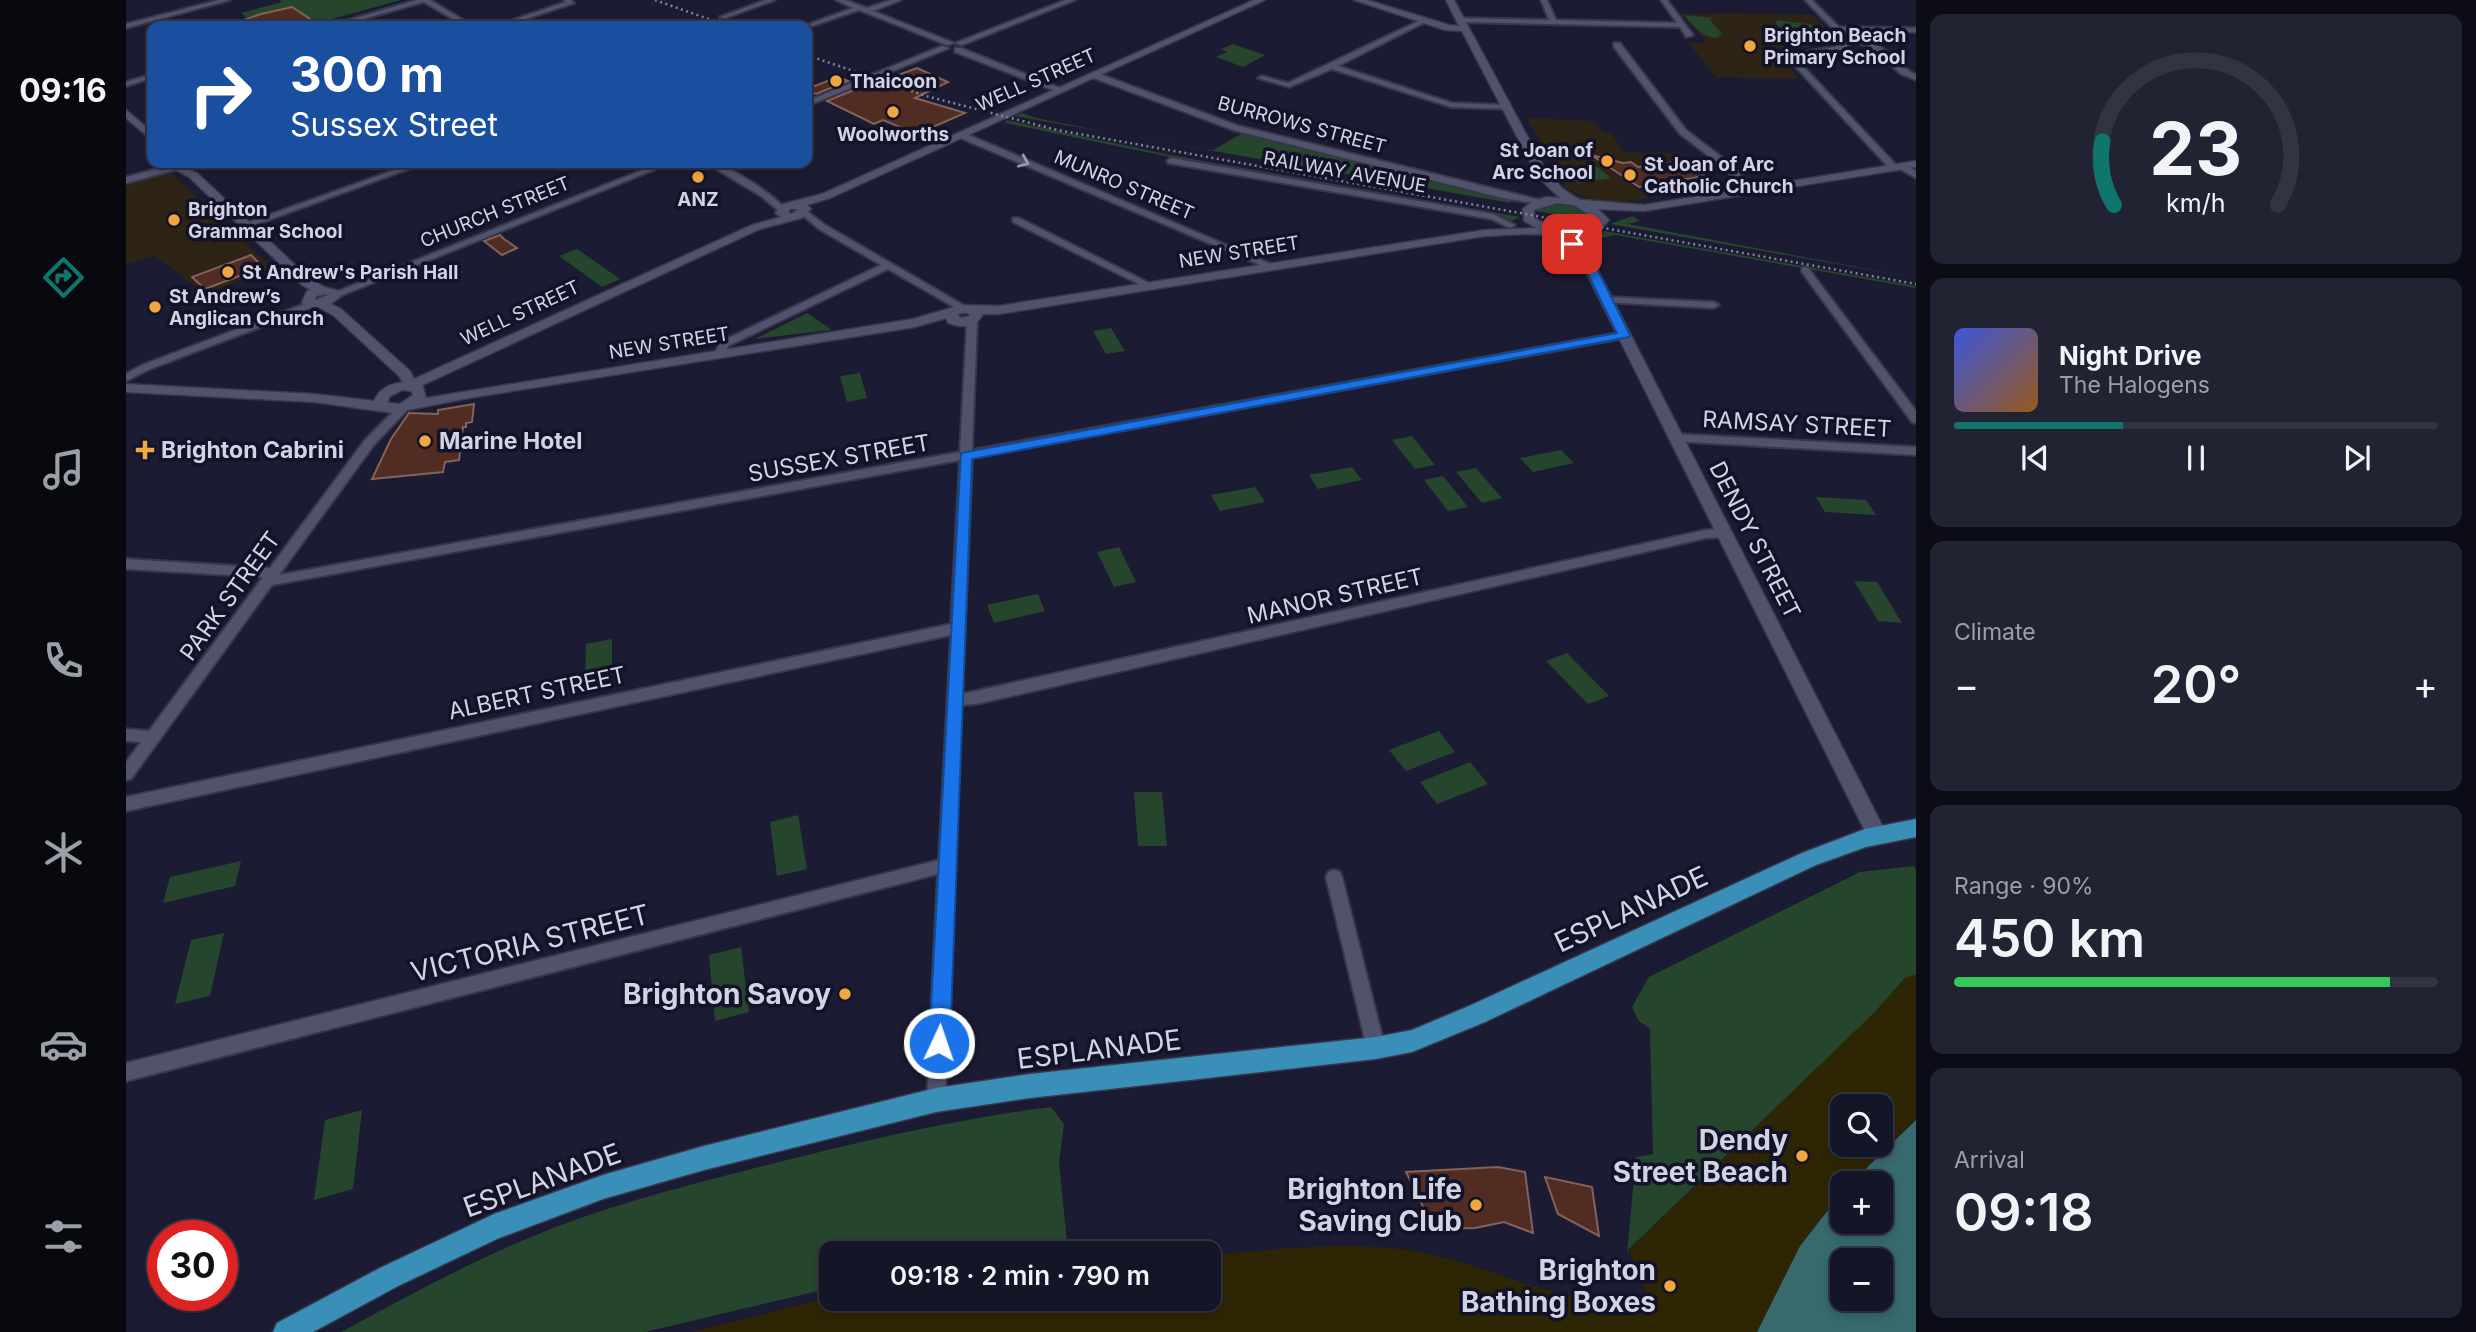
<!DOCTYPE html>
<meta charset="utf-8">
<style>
:root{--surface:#141526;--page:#212232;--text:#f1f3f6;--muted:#9d9fa7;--line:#333443;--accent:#0f766e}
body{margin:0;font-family:Inter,sans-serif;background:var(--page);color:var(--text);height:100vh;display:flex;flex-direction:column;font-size:26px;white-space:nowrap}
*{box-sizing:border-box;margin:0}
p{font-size:23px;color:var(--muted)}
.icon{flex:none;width:38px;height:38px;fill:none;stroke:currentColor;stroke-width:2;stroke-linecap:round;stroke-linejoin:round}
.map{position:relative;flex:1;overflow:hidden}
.panel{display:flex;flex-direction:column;gap:14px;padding:14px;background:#0b0c15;width:560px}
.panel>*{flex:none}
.top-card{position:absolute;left:21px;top:21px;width:665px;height:147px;border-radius:14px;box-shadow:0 4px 10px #0003,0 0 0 2px var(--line);background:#1a4fa0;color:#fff;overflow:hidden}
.controls{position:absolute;left:1704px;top:1094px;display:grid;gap:14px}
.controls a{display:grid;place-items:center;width:63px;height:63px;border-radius:14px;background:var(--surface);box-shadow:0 4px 10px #0003,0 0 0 2px var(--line);font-size:35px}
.speed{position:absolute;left:21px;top:1220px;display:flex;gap:14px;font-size:35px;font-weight:700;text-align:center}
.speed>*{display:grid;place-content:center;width:91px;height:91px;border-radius:50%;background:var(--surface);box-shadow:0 4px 10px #0003,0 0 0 2px var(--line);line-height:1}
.speed .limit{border:10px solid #d22;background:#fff;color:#111}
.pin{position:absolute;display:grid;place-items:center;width:60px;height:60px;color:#fff;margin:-30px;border-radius:14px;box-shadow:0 4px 10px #0006}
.me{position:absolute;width:77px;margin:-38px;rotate:3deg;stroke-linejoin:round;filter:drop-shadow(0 0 5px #0008)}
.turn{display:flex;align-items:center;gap:24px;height:147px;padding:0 28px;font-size:32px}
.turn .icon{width:91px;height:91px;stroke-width:2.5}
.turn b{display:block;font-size:49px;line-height:60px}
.big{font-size:52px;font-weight:600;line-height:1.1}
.panel .tile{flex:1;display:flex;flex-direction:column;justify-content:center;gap:10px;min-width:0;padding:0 24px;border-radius:14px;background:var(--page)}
.panel .dial{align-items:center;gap:0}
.dial svg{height:182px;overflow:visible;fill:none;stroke:var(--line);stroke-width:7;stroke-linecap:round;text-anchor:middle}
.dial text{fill:var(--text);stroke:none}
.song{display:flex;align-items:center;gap:21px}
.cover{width:84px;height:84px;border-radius:10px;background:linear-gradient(135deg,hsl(230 70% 55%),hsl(30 70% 35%))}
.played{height:7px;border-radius:4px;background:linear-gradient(90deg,var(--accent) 35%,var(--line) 35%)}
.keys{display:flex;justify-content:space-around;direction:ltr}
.heat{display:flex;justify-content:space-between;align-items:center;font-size:38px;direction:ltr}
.charge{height:10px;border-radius:5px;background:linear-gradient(90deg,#34c759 90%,var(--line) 0)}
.trip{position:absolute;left:693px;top:1241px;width:402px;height:70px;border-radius:14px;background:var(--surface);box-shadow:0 4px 10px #0003,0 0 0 2px var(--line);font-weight:600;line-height:70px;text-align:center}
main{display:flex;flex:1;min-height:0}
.tabs{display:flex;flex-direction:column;width:126px;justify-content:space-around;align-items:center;background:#08080f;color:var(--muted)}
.tabs .icon{width:49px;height:49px}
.tabs .selected{color:var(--accent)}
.tabs b{font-size:32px;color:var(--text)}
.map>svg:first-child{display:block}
.education{fill:#2e2415}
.green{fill:#26452d}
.sand{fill:#2d2504;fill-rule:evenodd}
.water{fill:#366a6d;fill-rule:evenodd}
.building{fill:#502c23;stroke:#826259;stroke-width:2}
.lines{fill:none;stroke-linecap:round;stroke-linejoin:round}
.minor-casing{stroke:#38374a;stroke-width:4}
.tertiary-casing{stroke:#38374a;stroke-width:3}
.secondary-casing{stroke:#38374a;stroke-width:3}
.primary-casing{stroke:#38374a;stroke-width:3}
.minor{fill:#51536d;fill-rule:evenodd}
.tertiary{fill:#51536d;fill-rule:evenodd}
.secondary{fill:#51536d;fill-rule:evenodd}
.primary{fill:#3a8fb9;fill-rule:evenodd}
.rail{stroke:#828396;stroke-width:2.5;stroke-dasharray:2 3.5;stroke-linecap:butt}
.oneway{stroke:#9899ae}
.route{fill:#1a73e8;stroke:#114b97;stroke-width:2}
.poi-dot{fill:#f1a63f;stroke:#121228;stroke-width:2.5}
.labels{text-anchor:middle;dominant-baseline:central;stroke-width:7;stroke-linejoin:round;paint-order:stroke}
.far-poi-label{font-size:19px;font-weight:bold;fill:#d2d3e3;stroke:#121228;text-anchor:start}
.far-street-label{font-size:19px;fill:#d2d3e3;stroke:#121228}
.street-label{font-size:23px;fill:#d2d3e3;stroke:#121228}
.poi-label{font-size:23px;font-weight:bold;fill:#d2d3e3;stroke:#121228;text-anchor:start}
.near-street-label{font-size:28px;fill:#d2d3e3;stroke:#121228}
.near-poi-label{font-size:28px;font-weight:bold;fill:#d2d3e3;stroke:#121228;text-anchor:end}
</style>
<main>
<nav class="tabs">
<b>09:16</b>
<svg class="icon selected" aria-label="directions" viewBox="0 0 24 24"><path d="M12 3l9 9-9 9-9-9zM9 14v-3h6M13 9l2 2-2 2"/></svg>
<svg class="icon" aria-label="music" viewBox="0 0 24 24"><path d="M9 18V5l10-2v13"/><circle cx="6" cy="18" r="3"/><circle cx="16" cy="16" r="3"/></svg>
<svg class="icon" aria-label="phone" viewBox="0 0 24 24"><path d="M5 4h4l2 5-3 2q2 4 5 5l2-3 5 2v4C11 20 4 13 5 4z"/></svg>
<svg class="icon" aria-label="climate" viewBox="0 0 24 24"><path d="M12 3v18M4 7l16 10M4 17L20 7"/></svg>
<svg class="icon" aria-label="car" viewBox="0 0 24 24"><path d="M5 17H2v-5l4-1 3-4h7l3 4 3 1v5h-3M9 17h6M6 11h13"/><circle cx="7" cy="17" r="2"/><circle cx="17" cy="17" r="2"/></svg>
<svg class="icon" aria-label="filters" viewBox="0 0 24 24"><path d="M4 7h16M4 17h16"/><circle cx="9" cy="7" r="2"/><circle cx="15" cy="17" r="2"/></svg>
</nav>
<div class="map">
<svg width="1790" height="1332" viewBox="0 0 1790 1332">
<rect width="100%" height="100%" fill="#1b1c33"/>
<!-- education -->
<g class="education">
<polygon points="1604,13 1687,15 1712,41 1674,48 1661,55 1660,63 1673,79 1590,77 1562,42 1579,43 1578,39 1555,14"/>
<polygon points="1401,118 1469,121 1477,132 1485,133 1498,152 1555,153 1563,161 1540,161 1541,163 1526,165 1514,171 1505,162 1476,164 1524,198 1481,204 1466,200 1440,188"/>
<polygon points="44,172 147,268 79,294 29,256 0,264 0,185"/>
</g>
<!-- green -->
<g class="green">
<polygon points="154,0 275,0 180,26 167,26 183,18 166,7 123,20 115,13 156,2"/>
<path d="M1558,15l29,3 -3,2 12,14 -5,4c-15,-1 -24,-13 -33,-23z"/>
<path d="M1651,20l38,5 17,15c-25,10 -40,1 -56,-16z"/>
<polygon points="1107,44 1139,55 1117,67 1090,57 1101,52 1095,49"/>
<polygon points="897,113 910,118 985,133 1086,151 1115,134 1377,198 1384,201 1385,203 888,116"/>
<polygon points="881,120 1044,155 1394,217 1386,221 1369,216 1044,157 879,123"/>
<polygon points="1471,167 1485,178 1452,183 1438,172"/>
<polygon points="1419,203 1452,206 1470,221 1409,211"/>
<polygon points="1507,216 1514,221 1502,224 1790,278 1484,224"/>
<polygon points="1478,231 1790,286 1790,288 1489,235 1476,238 1473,235"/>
<polygon points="451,249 494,279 476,287 433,256"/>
<polygon points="681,313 706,330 628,339 629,339"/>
<polygon points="985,328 999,351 980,354 967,331"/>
<polygon points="734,373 741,398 721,402 714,376"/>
<polygon points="1286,436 1309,465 1289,469 1266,440"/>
<polygon points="1435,450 1448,463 1407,472 1394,458"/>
<polygon points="1226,467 1236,480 1192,489 1183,475"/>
<polygon points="1350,468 1376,498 1356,503 1330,472"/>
<polygon points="1317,476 1342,507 1322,511 1298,480"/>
<polygon points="1129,487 1139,502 1094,511 1085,495"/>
<polygon points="1690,497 1740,500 1750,515 1699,512"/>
<polygon points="993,547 1010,582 988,587 971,552"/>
<polygon points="1728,581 1751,582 1776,623 1752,621"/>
<polygon points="912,594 919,611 868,623 861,605"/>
<polygon points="486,639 486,681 459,686 460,644"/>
<polygon points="1441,653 1483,696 1462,704 1420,661"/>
<polygon points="1313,731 1329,752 1280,771 1263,750"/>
<polygon points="1344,762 1362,784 1311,804 1294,782"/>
<polygon points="1008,792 1036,792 1041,846 1012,846"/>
<polygon points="672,815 681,869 651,876 644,822"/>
<polygon points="115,861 109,886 37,903 44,877"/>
<polygon points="1788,866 1790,869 1790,975 1779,978 1749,1012 1503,1249 1501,1254 1510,1157 1527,1154 1524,1029 1513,1021 1506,1007 1523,977 1734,872"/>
<polygon points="98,933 84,996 49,1004 65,940"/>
<polygon points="615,947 623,1012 589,1021 583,955"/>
<path d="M925,1107l13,17 -5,38 9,90 -237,1v35l-186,44h-304c70,-38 140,-76 215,-105 71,-27 145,-45 219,-64 92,-23 182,-44 276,-56z"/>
<polygon points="236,1110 227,1189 188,1200 199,1120"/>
</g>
<!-- sand -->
<path class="sand" d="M1790,975v145l-65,63h-8v8l-43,55 -43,86h-1065l139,-35 378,1v-43c75,-6 150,-16 225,0 48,10 97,36 144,41l3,10 21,2v-6l48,4 -7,-23 -14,-33 246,-238 31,-34zM1717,1106h38v38h-38z"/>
<!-- water -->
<path class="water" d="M1790,1120v212h-159l43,-86 43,-55v31h38v-39h-30zM1717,1260h38v38h-38z"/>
<!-- building -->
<g class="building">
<polygon points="166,7 184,19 160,26 107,26 106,24 135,14"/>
<polygon points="791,68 822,82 789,98 839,113 791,134 757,120 748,124 701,101 735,87 752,83 768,90 767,77"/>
<polygon points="712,77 722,81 690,94 681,89"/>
<polygon points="1465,155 1497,163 1505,162 1512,167 1549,162 1555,166 1564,165 1579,176 1513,187"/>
<polygon points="374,235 378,239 391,248 376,255 358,241"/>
<polygon points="125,255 137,267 79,289 66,277"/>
<polygon points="348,404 346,422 340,423 340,427 337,427 333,460 319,462 317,472 246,479 265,439 283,413 312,414 312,410"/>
<polygon points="1372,1167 1399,1172 1407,1233 1378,1222 1349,1228 1308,1229 1280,1172"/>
<polygon points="1419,1177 1466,1187 1473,1236 1432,1214"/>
</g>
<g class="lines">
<!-- minor casing -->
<g class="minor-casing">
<g id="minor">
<polygon points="93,0 104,0 0,28 0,24"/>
<polygon points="291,0 304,0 347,26 339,26 298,2 212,26 202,26"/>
<polygon points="438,0 445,0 448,3 378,26 369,26 440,2"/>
<polygon points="640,0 649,0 599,18 594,17"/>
<polygon points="710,0 719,0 741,8 765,0 775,0 747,11 828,43 821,45 733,10 683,27 678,26 727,8"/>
<polygon points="940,0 949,0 836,45 829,43"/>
<polygon points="1415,0 1421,0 1430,20 1551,23 1535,0 1541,0 1567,35 1560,37 1554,27 1335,22 1332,20 1335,18 1423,20"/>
<path d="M1679,0h7l27,27 77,1v4l-73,-1c8,8 22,8 32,13 15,7 25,23 41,31v5l-15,-6 -30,-26 -18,-7c-10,15 -35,9 -51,18v6l95,101v4h-6l-97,-105v-7c16,-12 36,-6 52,-16z"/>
<polygon points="1299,18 1301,21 1212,66 1326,103 1381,105 1384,105 1384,109 1325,107 1206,69 1163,87 1132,78 1136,76 1162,83"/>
<polygon points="1488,43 1494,43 1560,130 1602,162 1629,189 1629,193 1623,193 1596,166 1554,134 1488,47"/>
<polygon points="816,46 823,48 681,106 681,101"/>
<polygon points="829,48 835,48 939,90 932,92 829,52"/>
<polygon points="965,73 971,73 1113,126 1418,201 1414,204 1377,198 1107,130 965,77"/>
<polygon points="26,74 26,78 0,86 0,82"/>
<polygon points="832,133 838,133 1152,267 1144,269 832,137"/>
<polygon points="1045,158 1367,214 1389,225 1384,228 1365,219 1042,163 1041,161"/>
<polygon points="288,163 299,163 123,227 115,225"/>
<polygon points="534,163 545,163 214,296 205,294"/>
<path d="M580,163c21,-1 66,31 80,46l-7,2 -18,-15z"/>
<polygon points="46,165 50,168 49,170 0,183 0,177"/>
<polygon points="1774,165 1780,165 1790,171 1790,178 1774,169"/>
<polygon points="678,209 699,225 844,309 835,311 762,269 602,346 598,356 590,356 589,354 594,342 755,265 693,229 675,214 675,210"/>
<polygon points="887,218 893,218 1029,286 1021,288 887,222"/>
<polygon points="1679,267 1682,268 1790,411 1790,423 1786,422 1676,272 1676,268"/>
<polygon points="1481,297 1588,302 1593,305 1588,308 1477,302 1476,300"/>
<polygon points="186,301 190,302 190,306 24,369 0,381 0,374 16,365"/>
<polygon points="846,318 851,321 846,450 1498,332 1503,335 1498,338 846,458 836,694 1580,530 1598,529 1604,533 1598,537 1580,538 850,704 835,705 819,1100 817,1107 810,1109 803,1107 801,1100 812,874 0,1081 0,1063 813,860 825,635 0,811 0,797 825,624 834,460 146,585 5,779 0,780 0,762 15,742 0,741 0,729 23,731 137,577 0,569 0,559 144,568 239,440 274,405 278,404 284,407 282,409 247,446 153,575 834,452 841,321"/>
<polygon points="1551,434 1790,447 1790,455 1547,441 1547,435"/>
<polygon points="1208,870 1214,872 1216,877 1259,1048 1256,1054 1250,1057 1244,1054 1241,1048 1200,877 1202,872"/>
</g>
</g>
<!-- tertiary casing -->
<g class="tertiary-casing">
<g id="tertiary">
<path d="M1128,0h11l-435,198 -23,7 4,4 -9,9 -42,11 -348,161 -5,-1 -8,-13 -66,-61 -15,-8 -14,-2 -2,-3 5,-11 4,-1 -9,-5 -113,-108 -17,-9 5,-3 20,8 113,106 14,8 16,4v6l-9,7 10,5 69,62 4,8 338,-154 29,-8 -6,-4 8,-9 39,-10zM664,209h8l-6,5 -4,-2zM200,294l2,1 -13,5 1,-4z"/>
<path d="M1228,0h13l82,25 10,1 -13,-26h8l92,171 17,18 20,13v4c-18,2 -34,-19 -46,-31l-75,-144 -17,-1z"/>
<polygon points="0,110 26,132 26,140 0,118"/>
<path d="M1423,230c20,-3 37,23 47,37l288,562 3,6 -3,6 -7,3 -7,-3 -286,-573 -13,-19 -22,-15z"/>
</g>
</g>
<!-- secondary casing -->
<g class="secondary-casing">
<path id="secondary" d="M1790,161v6l-272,44 -46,-2 11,11 -13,14 -12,3 -56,-3 -43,2 -486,78h-18l1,2c-8,12 -20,12 -34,7l-2,-5 -31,9 -446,71 -76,15 -79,-11 -188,-10v-8l188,10 60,7c8,-19 30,-21 48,-17l4,14 487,-79 48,-14 38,1 486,-76 52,-2 -13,-7 -1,-12 10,-8 14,-4 97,8zM1431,203l17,2 23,15 -13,11 -28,-2 -22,-11v-8zM836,313h6l2,3 -10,2 -2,-4zM276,390l9,1 2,4 -13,9 -12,-1 1,-6z"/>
</g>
<!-- primary casing -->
<g class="primary-casing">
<polygon id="primary" points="1790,819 1790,837 1740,847 1690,865 1359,1022 1286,1052 1250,1059 904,1098 810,1112 578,1170 477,1199 373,1238 272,1286 187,1332 147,1332 151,1323 254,1268 368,1214 477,1175 578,1146 810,1088 904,1074 1250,1037 1286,1030 1343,1006 1676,853 1739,829"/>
</g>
<!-- minor -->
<use href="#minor" class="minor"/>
<!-- tertiary -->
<use href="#tertiary" class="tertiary"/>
<!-- secondary -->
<use href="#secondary" class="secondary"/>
<!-- primary -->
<use href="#primary" class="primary"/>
<!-- rail -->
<g class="rail">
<polyline points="529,0 602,26"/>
<polyline points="681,55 800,96 931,130 1790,284"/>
</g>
</g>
<!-- one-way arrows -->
<defs><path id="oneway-chevron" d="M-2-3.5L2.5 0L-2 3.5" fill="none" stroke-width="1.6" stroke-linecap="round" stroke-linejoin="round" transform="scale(1.75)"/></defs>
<use class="oneway" href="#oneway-chevron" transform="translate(898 162) rotate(23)"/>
<!-- route -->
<polygon class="route" points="1446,241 1449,242 1470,267 1504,335 1503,337 846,459 824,1043 821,1050 813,1053 806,1050 803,1043 835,453 1491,333 1459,268 1440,244"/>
<!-- markers -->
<g class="poi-dot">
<circle cx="1624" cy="46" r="7"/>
<circle cx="710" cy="81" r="7"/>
<circle cx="767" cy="112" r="7"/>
<circle cx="1481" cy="161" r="7"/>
<circle cx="1504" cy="175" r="7"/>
<circle cx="572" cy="177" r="7"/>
<circle cx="48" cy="220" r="7"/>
<circle cx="102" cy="272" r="7"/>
<circle cx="29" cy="307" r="7"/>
<circle cx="299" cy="441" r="7"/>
<path d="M15.5 439.5h7v7h7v7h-7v7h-7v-7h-7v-7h7z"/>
<circle cx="719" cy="994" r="7"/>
<circle cx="1676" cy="1156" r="7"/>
<circle cx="1350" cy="1205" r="7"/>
<circle cx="1544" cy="1286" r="7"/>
</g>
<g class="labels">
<!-- far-poi labels -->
<g class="far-poi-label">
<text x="1638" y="35">Brighton Beach<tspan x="1638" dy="22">Primary School</tspan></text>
<text x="724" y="81">Thaicoon</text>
<text x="767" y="134" text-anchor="middle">Woolworths</text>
<text x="1467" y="150" text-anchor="end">St Joan of<tspan x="1467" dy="22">Arc School</tspan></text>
<text x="1518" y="164">St Joan of Arc<tspan x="1518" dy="22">Catholic Church</tspan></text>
<text x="572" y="199" text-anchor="middle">ANZ</text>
<text x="62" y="209">Brighton<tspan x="62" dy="22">Grammar School</tspan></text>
<text x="116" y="272">St Andrew's Parish Hall</text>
<text x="43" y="296">St Andrew’s<tspan x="43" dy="22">Anglican Church</tspan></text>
</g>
<!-- far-street labels -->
<g class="far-street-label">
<text transform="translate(910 80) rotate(-24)">WELL STREET</text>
<text transform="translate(1176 125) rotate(15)">BURROWS STREET</text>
<text transform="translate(1219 172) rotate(10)">RAILWAY AVENUE</text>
<text transform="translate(998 185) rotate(23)">MUNRO STREET</text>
<text transform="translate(369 212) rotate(-22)">CHURCH STREET</text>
<text transform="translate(1113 252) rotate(-9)">NEW STREET</text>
<text transform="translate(394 313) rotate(-25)">WELL STREET</text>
<text transform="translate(543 343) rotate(-9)">NEW STREET</text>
</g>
<!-- street labels -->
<g class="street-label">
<text transform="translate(1671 424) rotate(3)">RAMSAY STREET</text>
<text transform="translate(713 458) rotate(-10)">SUSSEX STREET</text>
<text transform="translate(1629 540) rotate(63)">DENDY STREET</text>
<text transform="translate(104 596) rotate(-54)">PARK STREET</text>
<text transform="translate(1209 596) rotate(-13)">MANOR STREET</text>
<text transform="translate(411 693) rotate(-12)">ALBERT STREET</text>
</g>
<!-- poi labels -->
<g class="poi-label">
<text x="313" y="441">Marine Hotel</text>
<text x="35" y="450">Brighton Cabrini</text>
</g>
<!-- near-street labels -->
<g class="near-street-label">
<text transform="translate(1505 909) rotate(-25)">ESPLANADE</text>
<text transform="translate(404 943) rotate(-14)">VICTORIA STREET</text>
<text transform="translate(973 1049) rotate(-7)">ESPLANADE</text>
<text transform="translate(416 1180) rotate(-20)">ESPLANADE</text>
</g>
<!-- near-poi labels -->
<g class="near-poi-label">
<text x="705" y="994">Brighton Savoy</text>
<text x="1662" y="1140">Dendy<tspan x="1662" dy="32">Street Beach</tspan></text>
<text x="1336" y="1189">Brighton Life<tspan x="1336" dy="32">Saving Club</tspan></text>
<text x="1530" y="1270">Brighton<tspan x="1530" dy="32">Bathing Boxes</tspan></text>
</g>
</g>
</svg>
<div class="controls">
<a><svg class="icon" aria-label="search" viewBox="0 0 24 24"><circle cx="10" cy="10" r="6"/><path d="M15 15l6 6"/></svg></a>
<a>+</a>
<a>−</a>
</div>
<div class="speed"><div class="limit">30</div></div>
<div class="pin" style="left:1446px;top:244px;background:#d93025"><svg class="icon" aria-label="arrive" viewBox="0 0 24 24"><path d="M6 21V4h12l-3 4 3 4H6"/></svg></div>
<svg class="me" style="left:813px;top:1043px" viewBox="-20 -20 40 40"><circle r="17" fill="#1a73e8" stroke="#fff" stroke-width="3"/><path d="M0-11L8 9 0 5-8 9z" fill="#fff"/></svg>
<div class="trip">09:18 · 2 min · 790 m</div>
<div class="top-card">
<div class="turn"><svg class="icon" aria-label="right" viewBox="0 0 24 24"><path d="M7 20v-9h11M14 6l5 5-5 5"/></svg><div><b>300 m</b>Sussex Street</div></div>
</div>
</div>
<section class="panel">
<div class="tile dial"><svg viewBox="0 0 100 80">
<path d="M14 69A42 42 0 1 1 86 69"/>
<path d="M14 69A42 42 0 0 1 9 41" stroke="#0f766e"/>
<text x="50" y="56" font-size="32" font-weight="700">23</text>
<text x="50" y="72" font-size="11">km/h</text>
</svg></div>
<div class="tile">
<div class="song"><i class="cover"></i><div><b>Night Drive</b><p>The Halogens</p></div></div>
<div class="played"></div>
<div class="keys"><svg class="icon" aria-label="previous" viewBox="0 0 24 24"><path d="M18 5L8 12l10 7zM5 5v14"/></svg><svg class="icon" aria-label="pause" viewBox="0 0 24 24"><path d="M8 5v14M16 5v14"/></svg><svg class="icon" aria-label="next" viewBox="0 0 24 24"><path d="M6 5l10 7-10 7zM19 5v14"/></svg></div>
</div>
<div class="tile"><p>Climate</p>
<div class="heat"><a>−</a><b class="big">20°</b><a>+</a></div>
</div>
<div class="tile"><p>Range · 90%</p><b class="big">450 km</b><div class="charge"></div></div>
<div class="tile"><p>Arrival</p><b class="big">09:18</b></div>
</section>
</main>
